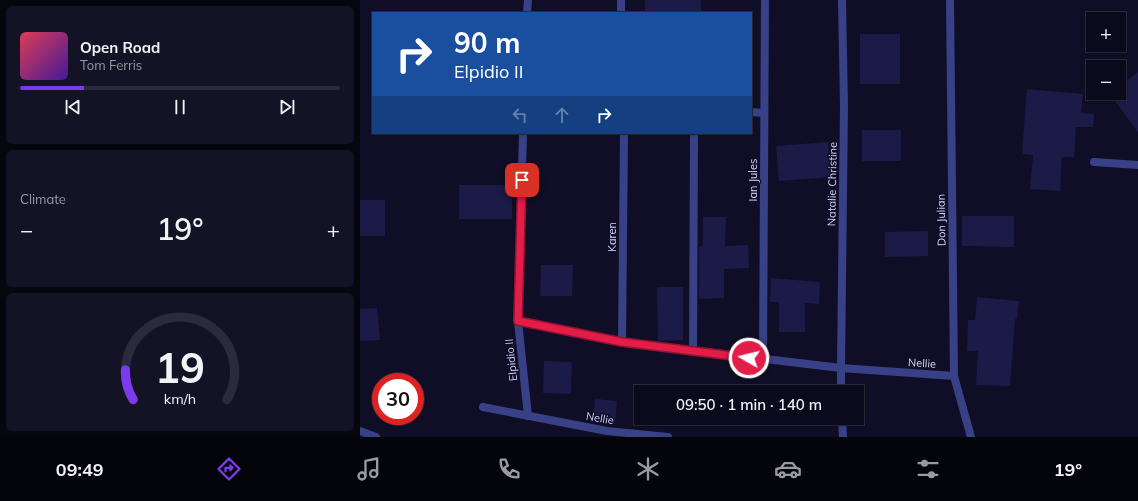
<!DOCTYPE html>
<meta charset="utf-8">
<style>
:root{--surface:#0b0a1c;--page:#141325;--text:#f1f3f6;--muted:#9a9aa3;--line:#2b2b3b;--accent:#7c3aed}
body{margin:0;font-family:Mulish,sans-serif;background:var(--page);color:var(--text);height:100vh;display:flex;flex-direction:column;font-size:15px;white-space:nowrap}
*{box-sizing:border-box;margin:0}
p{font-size:13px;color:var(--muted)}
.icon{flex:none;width:22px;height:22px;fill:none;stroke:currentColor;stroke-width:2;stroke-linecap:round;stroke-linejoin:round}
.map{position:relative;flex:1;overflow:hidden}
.drawer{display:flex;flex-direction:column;gap:6px;padding:6px;background:#06060f;width:360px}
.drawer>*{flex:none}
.banner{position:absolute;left:12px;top:12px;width:380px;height:122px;border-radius:0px;box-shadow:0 1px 3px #0004,0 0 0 1px var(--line);background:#1a4fa0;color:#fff;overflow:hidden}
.tools{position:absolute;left:726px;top:12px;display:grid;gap:8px}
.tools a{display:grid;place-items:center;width:40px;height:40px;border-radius:0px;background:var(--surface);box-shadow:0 1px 3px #0004,0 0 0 1px var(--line);font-size:20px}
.speed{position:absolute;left:12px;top:373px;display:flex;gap:8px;font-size:20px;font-weight:700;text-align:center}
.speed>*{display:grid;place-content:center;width:52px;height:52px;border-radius:50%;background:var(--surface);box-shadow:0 1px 3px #0004,0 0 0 1px var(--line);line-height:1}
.speed .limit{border:6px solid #d22;background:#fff;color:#111}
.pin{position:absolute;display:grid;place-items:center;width:34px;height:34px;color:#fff;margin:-17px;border-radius:8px;box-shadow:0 2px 6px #0006}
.me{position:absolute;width:44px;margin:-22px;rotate:278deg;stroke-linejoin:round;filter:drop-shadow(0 0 3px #0008)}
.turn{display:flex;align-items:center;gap:14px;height:84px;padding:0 16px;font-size:18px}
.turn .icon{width:52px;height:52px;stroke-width:2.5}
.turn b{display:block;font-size:28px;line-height:34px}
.lanes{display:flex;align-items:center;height:38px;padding:0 16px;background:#0003;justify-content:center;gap:20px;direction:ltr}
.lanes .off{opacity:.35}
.big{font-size:30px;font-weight:600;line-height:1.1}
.drawer .card{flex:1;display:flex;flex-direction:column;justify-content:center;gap:6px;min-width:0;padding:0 14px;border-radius:6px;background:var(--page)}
.drawer .dial{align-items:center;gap:0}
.dial svg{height:104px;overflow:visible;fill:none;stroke:var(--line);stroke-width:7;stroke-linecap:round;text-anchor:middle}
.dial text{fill:var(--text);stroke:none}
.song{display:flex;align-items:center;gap:12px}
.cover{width:48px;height:48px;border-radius:6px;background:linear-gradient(135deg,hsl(350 70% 55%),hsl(260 70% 35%))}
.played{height:4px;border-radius:2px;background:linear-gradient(90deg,var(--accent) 20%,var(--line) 20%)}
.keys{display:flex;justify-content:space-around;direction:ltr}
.heat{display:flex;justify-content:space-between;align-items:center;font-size:22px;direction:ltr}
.trip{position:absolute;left:274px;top:385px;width:230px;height:40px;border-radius:0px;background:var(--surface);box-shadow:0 1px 3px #0004,0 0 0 1px var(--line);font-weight:600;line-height:40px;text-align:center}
.menu{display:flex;height:64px;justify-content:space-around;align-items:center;background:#04040b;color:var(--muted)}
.menu .icon{width:28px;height:28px}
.menu .selected{color:var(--accent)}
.menu b{font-size:18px;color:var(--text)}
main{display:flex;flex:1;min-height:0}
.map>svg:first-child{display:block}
.building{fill:#1c1a47}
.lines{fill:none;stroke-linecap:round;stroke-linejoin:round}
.street{stroke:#384186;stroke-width:8}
.route-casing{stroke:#92132f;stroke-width:10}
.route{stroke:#e11d48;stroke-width:7}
.labels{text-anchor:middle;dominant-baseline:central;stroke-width:3;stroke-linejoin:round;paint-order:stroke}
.street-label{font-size:11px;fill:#d3d5ff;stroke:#0f0e26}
</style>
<main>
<section class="drawer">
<div class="card">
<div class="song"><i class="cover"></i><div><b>Open Road</b><p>Tom Ferris</p></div></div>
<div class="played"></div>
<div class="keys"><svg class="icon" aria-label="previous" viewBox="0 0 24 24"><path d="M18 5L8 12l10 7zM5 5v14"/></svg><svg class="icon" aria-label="pause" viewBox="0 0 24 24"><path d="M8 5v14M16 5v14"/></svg><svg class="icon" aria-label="next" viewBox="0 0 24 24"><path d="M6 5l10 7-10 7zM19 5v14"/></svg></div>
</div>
<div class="card"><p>Climate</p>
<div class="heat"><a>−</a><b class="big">19°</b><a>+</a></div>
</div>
<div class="card dial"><svg viewBox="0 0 100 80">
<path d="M14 69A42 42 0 1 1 86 69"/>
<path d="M14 69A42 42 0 0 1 8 46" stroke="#7c3aed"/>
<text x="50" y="56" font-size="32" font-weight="700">19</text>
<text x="50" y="72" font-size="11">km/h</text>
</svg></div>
</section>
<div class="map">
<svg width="778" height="437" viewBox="0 0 778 437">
<rect width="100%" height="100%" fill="#0f0e26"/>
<!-- building -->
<g class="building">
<rect x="285" y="0" width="56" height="13"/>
<rect x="500" y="34" width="40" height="50"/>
<polygon points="778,72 778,132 749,93 759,93 759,86"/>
<polygon points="667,89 723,94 721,114 722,113 734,114 733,127 716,127 714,157 702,157 700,191 670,189 673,155 662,154"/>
<rect x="502" y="130" width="39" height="31"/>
<polygon points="468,142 471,177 419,181 416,146"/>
<rect x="99" y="185" width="53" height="34"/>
<rect x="0" y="200" width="25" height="36"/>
<polygon points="602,216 654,216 654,247 602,246"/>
<polygon points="343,217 366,217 365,246 388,245 389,268 364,269 364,298 339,299 339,247 343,246"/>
<polygon points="568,231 568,256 525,257 525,232"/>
<polygon points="181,265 213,265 212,296 180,296"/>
<polygon points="411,278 460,282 459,304 445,303 445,332 419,332 419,302 410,302"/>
<polygon points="297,287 323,287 323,340 298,341"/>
<polygon points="617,297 659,301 657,319 655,319 650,386 616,385 618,351 607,351 608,320 615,320"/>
<polygon points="17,308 20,340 0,341 0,309"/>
<polygon points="184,361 212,362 211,394 183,393"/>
<polygon points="235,399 257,401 255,424 233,422"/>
</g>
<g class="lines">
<!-- street -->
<g class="street">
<polyline points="261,0 261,13"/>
<polyline points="590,0 594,376 611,437"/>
<polyline points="167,13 168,0"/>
<polyline points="391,112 404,113"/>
<polyline points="163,133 158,321 168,416"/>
<polyline points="734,162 778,165"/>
<polyline points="158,321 262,342 481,368 484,105 482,0"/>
<polyline points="262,342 264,133"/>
<polyline points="333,350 334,133"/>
<polyline points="403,360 405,0"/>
<polyline points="481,392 481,368 594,376"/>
<polyline points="123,407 247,431 308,437"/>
<polyline points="482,418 483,437"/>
<polyline points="0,431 16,437"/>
</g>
</g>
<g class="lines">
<!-- route casing -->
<g class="route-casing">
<polyline id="route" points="162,180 158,321 262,342 389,358"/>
</g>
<!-- route -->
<use href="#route" class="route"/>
</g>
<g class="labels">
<!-- street labels -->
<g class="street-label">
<text transform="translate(393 180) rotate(-90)">Ian Jules</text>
<text transform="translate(472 184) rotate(-89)">Natalie Christine</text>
<text transform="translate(581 220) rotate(-91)">Don Julian</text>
<text transform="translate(252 237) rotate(-90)">Karen</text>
<text transform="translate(151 360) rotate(-96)">Elpidio II</text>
<text transform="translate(562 363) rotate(4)">Nellie</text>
<text transform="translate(240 418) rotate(10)">Nellie</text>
</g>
</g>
</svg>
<div class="tools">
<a>+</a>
<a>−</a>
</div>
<div class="speed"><div class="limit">30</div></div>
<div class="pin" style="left:162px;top:180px;background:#d93025"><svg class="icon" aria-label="arrive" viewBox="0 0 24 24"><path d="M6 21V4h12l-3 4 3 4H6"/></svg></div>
<svg class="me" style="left:389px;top:358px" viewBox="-20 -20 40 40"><circle r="17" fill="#e11d48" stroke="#fff" stroke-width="3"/><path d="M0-11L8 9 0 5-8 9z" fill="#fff"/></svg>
<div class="trip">09:50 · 1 min · 140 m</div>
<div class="banner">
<div class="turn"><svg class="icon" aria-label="right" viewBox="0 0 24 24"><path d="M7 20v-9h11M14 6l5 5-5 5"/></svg><div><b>90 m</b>Elpidio II</div></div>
<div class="lanes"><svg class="icon off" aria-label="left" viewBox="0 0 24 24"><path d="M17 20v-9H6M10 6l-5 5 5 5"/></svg><svg class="icon off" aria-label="ahead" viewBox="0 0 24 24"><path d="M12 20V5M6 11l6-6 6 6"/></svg><svg class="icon" aria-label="right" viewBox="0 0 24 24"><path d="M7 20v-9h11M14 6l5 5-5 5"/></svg></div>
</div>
</div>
</main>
<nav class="menu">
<b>09:49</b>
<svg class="icon selected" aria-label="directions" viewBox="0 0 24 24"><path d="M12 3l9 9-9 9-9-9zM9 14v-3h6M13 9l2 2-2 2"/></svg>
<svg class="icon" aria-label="music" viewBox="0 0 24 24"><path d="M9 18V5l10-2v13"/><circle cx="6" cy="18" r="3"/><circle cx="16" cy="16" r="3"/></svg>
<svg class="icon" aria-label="phone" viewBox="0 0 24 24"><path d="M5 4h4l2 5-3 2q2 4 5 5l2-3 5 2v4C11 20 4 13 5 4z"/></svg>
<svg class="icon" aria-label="climate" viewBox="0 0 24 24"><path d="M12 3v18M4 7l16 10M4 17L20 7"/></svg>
<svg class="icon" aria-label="car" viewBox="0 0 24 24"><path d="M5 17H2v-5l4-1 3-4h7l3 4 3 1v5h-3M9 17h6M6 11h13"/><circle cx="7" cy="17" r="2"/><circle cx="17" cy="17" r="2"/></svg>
<svg class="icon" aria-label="filters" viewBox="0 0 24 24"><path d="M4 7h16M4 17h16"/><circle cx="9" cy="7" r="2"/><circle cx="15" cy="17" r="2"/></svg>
<b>19°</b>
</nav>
